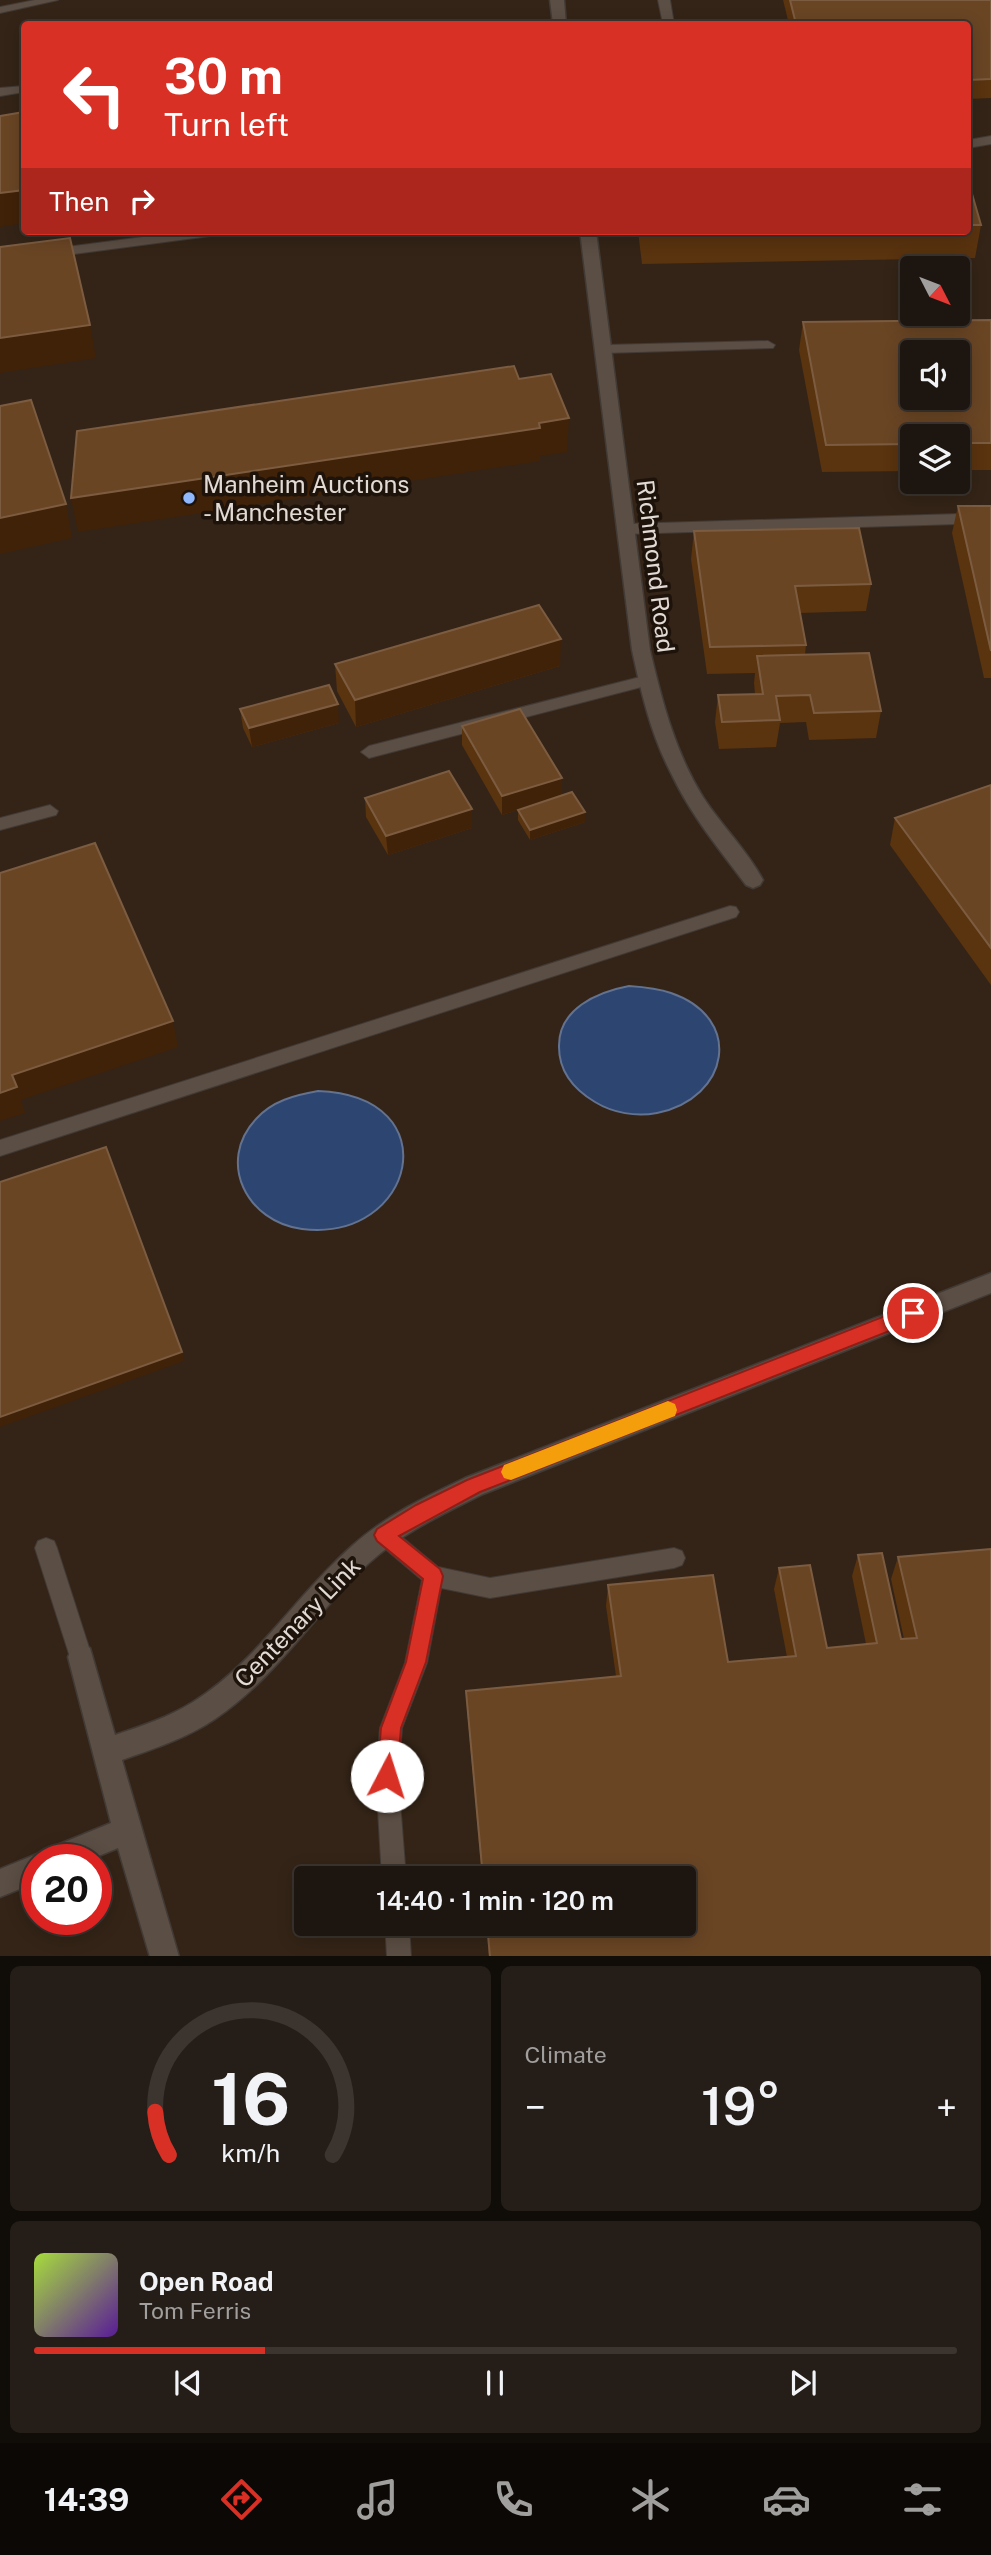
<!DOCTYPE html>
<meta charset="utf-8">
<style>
:root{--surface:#1d150f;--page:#251e18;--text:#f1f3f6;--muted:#a09f9e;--line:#3b342f;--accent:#d93025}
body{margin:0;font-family:"Public Sans",sans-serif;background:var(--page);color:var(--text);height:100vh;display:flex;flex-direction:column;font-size:26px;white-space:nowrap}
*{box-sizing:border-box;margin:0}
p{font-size:23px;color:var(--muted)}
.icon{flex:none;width:38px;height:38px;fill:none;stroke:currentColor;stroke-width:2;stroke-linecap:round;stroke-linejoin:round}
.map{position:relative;height:1956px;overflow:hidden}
.sheet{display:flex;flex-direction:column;gap:10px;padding:10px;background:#100c08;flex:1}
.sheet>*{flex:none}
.guide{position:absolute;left:21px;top:21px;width:950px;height:214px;border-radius:7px;box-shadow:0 4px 18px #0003,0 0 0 2px var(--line);background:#d93025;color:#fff;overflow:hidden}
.needle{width:46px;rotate:132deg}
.controls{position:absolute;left:900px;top:256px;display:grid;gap:14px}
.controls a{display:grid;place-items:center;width:70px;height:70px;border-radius:7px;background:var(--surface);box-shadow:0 4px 18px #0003,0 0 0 2px var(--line);font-size:35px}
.speed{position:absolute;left:21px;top:1844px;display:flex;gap:14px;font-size:35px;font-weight:700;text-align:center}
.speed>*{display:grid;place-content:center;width:91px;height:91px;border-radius:50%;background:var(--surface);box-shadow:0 4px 18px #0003,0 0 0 2px var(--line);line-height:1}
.speed .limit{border:10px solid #d22;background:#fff;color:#111}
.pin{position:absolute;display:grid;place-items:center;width:60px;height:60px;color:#fff;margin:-30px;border:4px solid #fff;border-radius:50%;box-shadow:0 2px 7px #0007}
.me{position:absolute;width:77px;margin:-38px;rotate:5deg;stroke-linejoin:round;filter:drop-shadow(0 0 5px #0008)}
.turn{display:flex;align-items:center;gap:24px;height:147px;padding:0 28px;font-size:32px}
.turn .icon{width:91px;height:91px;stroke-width:2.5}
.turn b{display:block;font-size:49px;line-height:60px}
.then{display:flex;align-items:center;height:66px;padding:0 28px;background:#0003;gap:14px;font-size:26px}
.big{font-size:52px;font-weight:600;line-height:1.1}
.sheet .card{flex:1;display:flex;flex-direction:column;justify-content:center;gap:10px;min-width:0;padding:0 24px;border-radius:10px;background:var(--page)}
.sheet .dial{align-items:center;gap:0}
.dial svg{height:182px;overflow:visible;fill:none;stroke:var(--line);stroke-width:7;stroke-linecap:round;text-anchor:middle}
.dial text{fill:var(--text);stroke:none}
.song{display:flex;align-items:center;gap:21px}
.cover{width:84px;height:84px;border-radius:10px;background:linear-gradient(135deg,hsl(80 70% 55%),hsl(270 70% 35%))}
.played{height:7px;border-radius:4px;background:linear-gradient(90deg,var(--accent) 25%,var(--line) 25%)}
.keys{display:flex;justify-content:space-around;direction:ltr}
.heat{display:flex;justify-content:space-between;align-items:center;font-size:38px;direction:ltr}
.sheet .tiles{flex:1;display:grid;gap:10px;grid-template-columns:1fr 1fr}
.card:last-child{grid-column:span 2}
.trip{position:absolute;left:294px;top:1866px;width:402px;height:70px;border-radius:7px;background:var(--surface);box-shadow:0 4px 18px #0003,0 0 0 2px var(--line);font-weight:600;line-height:70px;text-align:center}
.tab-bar{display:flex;height:112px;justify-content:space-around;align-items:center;background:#0c0806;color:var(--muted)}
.tab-bar .icon{width:49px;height:49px}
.tab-bar .current{color:var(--accent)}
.tab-bar b{font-size:32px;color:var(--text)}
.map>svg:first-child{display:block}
.built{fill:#342417;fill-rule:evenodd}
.water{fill:#2c4571;stroke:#63728f;stroke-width:2}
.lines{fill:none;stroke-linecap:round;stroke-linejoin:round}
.lane-casing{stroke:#423a35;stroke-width:2}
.street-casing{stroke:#423a35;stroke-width:3}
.lane{fill:#5b4e44;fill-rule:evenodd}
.street{fill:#5b4e44;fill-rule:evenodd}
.wall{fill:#5a330f}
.shaded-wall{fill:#402208}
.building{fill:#694524;stroke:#7c5c40;stroke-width:2;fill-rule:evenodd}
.route{fill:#d93025;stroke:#8d1f18;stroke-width:2}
.slow{fill:#f59e0b}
.poi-dot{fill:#90b8fd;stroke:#1d130b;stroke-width:2.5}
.labels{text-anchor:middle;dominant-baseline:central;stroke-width:7;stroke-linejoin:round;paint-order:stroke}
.poi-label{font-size:24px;fill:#e2dad5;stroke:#1d130b;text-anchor:start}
.street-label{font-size:24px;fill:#e2dad5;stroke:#1d130b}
</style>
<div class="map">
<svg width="991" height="1957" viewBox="0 0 991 1957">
<rect width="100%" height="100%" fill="#271c14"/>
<!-- built -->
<path class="built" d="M0,0h991v1956l-991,1zM24,24h944v207h-944zM912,268h45v45h-45zM912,352h45v45h-45zM912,436h45v45h-45zM37,1860h59v60h-59zM306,1878h378v45h-378z"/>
<!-- water -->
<g class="water">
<path d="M629,986c15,1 28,2 42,7 73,25 59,105 -14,120 -21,4 -44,0 -62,-11 -20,-12 -36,-30 -36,-55 -1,-38 38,-55 70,-61z"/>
<path d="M318,1091c133,5 97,152 -16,138 -55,-7 -86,-67 -46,-110 16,-18 39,-24 62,-28z"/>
</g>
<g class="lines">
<!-- lane casing -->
<g class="lane-casing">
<g id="lane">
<polygon points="35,0 58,0 0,13 0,7"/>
<polygon points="658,0 670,0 674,24 663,24"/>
<polygon points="24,86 24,92 0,96 0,88"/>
<polygon points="991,136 991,144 968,148 968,140"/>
<polygon points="189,231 224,231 218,235 51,257 45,253 51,249"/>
<polygon points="768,341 775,345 773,348 605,353 598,349 605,345"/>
<polygon points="991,513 991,523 626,534 619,529 626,524"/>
<polygon points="648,675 656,680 653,684 369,758 361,752 369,746"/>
<polygon points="50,805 58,811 56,815 0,830 0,818"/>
<polygon points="730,906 736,907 739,912 736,917 0,1156 0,1140"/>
<polygon points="384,1525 391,1528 438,1567 490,1578 674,1548 682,1551 685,1558 682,1565 674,1568 490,1598 441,1588 427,1663 402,1728 398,1776 406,1878 382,1878 376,1776 380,1728 405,1663 422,1580 377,1542 373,1535 377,1528"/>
<polygon points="46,1538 54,1541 57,1548 92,1657 89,1665 81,1668 73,1665 70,1657 35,1548 38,1541"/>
<polygon points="385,1923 409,1923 411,1957 387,1957"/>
</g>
</g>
<!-- street casing -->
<g class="street-casing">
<g id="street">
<polygon points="550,0 564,0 566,24 553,24"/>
<path d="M580,231h16l54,419c12,51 25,102 53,147 18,28 44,53 60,83l-3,5 -7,3 -7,-3c-27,-36 -56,-71 -75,-112 -20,-38 -30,-81 -39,-123z"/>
<path d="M991,1273v20l-508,201c-40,20 -81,39 -114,69 -54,50 -93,115 -154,156 -28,19 -62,30 -93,41l57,197h-29l-32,-109 -29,12h-52v22l-37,15v-28l37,-15 6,2 2,-6 66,-27 -43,-166 4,-9 9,-4 9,4 25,87c27,-9 54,-18 78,-33 64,-40 103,-107 159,-156 33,-30 73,-49 113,-68z"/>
</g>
</g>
<!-- lane -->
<use href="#lane" class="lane"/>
<!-- street -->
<use href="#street" class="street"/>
</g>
<!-- wall -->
<g class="wall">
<polygon points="783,0 991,0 991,98 968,99 968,24 789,24"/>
<polygon points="968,180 981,225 975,258 642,264 638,231 968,231"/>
<polygon points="991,320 991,470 957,470 957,436 912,436 912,471 822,472 799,350 803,322"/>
<polygon points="958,506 991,506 991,678 984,678 952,533"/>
<polygon points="694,531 871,584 866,611 800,613 806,645 805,655 881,711 876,738 809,740 806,722 780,723 776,747 719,749 715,722 718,695 755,694 754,683 755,673 707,674 691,559"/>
<polygon points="335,664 560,666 356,727 337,691"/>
<polygon points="240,709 339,723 252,747 243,728"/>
<polygon points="462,726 562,778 562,796 585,812 585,822 530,840 518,820 518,810 502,815 462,745"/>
<polygon points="991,785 991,985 890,845 895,818"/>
<polygon points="365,798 472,809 472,828 388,855 366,817"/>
<polygon points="858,1555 901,1639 904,1639 891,1579 898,1557 991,1957 489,1957 486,1923 684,1923 684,1878 482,1878 467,1710 466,1691 616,1676 606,1606 608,1585 728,1662 787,1657 774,1589 779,1568 827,1648 866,1644 852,1576"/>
</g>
<!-- shaded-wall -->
<g class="shaded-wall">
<polygon points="24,190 24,223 0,227 0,193"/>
<polygon points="90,325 96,358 0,373 0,338"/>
<polygon points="569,418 567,452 540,456 540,461 78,532 71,498"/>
<polygon points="66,504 72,538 0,554 0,518"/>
<polygon points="561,639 560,666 356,727 355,700"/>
<polygon points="338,704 339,723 252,747 249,728"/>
<polygon points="562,778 562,797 502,815 502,796"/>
<polygon points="472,809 472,828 388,855 386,836"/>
<polygon points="585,812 585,822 530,840 530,830"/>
<polygon points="173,1021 178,1047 21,1100 25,1113 0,1121 0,1093 12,1075"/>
<polygon points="182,1352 184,1361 0,1427 0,1417"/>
</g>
<!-- building -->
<g class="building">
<polygon points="790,0 991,0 991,79 968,80 968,24 796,24"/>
<polygon points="24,112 24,190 0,193 0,116"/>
<polygon points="968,180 981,225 968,225"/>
<polygon points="70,238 90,325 0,338 0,247"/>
<path d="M991,320v123h-34v-7h-45v8l-86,1 -23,-123zM912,352h45v45h-45z"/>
<polygon points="514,366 519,379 551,374 569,418 539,423 540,428 71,498 77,431"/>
<polygon points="31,400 66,504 0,518 0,406"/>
<polygon points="958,506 991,506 991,651"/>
<polygon points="859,528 871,584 795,586 806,645 710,647 694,531"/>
<polygon points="539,605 561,639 355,700 335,664"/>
<polygon points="869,653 881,711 814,713 810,695 776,696 780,720 722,722 718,695 763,694 757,656"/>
<polygon points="329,685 338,704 249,728 240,709"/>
<polygon points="520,709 562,778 502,796 462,726"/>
<polygon points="449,771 472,809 386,836 365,798"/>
<polygon points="991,785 991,948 895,818"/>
<polygon points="572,792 585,812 530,830 518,810"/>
<polygon points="95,843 173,1021 12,1075 17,1087 0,1093 0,873"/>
<polygon points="106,1147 182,1352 0,1417 0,1182"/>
<polygon points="991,1549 991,1957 490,1957 487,1923 684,1923 684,1878 483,1878 466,1691 621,1676 608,1585 713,1575 728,1662 796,1656 779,1568 810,1565 827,1648 877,1643 858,1555 882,1553 901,1639 917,1638 898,1557"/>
</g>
<!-- route -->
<polygon class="route" points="913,1305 920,1308 922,1313 920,1319 480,1492 399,1536 440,1569 443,1576 426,1662 401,1728 397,1776 394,1784 387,1787 380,1784 377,1776 381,1728 406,1662 423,1579 377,1541 374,1535 377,1529 416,1505 467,1480"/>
<!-- slow -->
<polygon class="slow" points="668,1401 675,1404 677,1410 675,1416 511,1480 504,1478 501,1472 504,1465"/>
<!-- markers -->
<circle class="poi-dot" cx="189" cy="498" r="7"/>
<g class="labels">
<!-- poi labels -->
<g class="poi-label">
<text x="203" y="484">Manheim Auctions<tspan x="203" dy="28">- Manchester</tspan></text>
</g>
<!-- street labels -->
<g class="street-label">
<text transform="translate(656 566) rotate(83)">Richmond Road</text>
<text transform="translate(297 1622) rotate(-46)">Centenary Link</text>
</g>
</g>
</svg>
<div class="controls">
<a><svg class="needle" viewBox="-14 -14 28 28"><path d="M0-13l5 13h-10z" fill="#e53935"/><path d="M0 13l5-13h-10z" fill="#a09f9e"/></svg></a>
<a><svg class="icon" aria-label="sound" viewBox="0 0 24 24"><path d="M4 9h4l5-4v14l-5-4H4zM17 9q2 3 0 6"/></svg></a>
<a><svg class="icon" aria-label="layers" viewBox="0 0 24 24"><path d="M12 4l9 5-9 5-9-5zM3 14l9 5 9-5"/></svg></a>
</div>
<div class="speed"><div class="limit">20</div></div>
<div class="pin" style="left:913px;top:1313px;background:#d93025"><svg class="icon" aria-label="arrive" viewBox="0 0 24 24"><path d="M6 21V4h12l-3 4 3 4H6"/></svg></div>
<svg class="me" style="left:387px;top:1776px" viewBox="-20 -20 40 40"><circle r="19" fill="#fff"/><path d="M0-13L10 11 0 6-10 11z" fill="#d93025"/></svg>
<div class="trip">14:40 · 1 min · 120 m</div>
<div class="guide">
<div class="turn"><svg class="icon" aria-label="left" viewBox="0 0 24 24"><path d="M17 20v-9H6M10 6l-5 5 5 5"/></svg><div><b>30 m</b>Turn left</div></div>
<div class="then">Then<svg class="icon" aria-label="right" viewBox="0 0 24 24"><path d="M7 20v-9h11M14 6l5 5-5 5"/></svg></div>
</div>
</div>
<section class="sheet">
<div class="tiles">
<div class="card dial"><svg viewBox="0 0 100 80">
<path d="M14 69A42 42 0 1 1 86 69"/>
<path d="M14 69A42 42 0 0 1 8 50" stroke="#d93025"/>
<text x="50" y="56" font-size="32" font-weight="700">16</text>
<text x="50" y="72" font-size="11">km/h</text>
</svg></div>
<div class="card"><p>Climate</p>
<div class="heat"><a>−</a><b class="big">19°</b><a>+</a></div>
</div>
<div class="card">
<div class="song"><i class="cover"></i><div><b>Open Road</b><p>Tom Ferris</p></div></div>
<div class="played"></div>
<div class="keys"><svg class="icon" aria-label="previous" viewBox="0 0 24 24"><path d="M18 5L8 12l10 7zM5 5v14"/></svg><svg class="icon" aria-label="pause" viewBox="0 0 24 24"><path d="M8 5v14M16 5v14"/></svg><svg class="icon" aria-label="next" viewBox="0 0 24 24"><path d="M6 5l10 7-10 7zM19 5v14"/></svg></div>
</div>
</div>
</section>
<nav class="tab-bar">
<b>14:39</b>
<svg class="icon current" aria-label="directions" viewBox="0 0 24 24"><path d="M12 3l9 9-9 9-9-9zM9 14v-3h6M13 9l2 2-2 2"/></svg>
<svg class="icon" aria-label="music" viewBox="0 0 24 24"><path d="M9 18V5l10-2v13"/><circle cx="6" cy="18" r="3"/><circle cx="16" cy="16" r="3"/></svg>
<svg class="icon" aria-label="phone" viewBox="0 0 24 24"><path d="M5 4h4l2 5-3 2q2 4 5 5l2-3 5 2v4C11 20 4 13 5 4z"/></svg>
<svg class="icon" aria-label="climate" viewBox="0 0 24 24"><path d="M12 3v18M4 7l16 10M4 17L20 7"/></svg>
<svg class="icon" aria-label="car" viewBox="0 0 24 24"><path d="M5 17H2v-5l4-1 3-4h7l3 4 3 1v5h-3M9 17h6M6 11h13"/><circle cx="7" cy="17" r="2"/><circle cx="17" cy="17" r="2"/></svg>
<svg class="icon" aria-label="filters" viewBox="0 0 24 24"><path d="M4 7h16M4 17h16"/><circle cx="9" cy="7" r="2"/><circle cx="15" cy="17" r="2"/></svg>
</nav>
